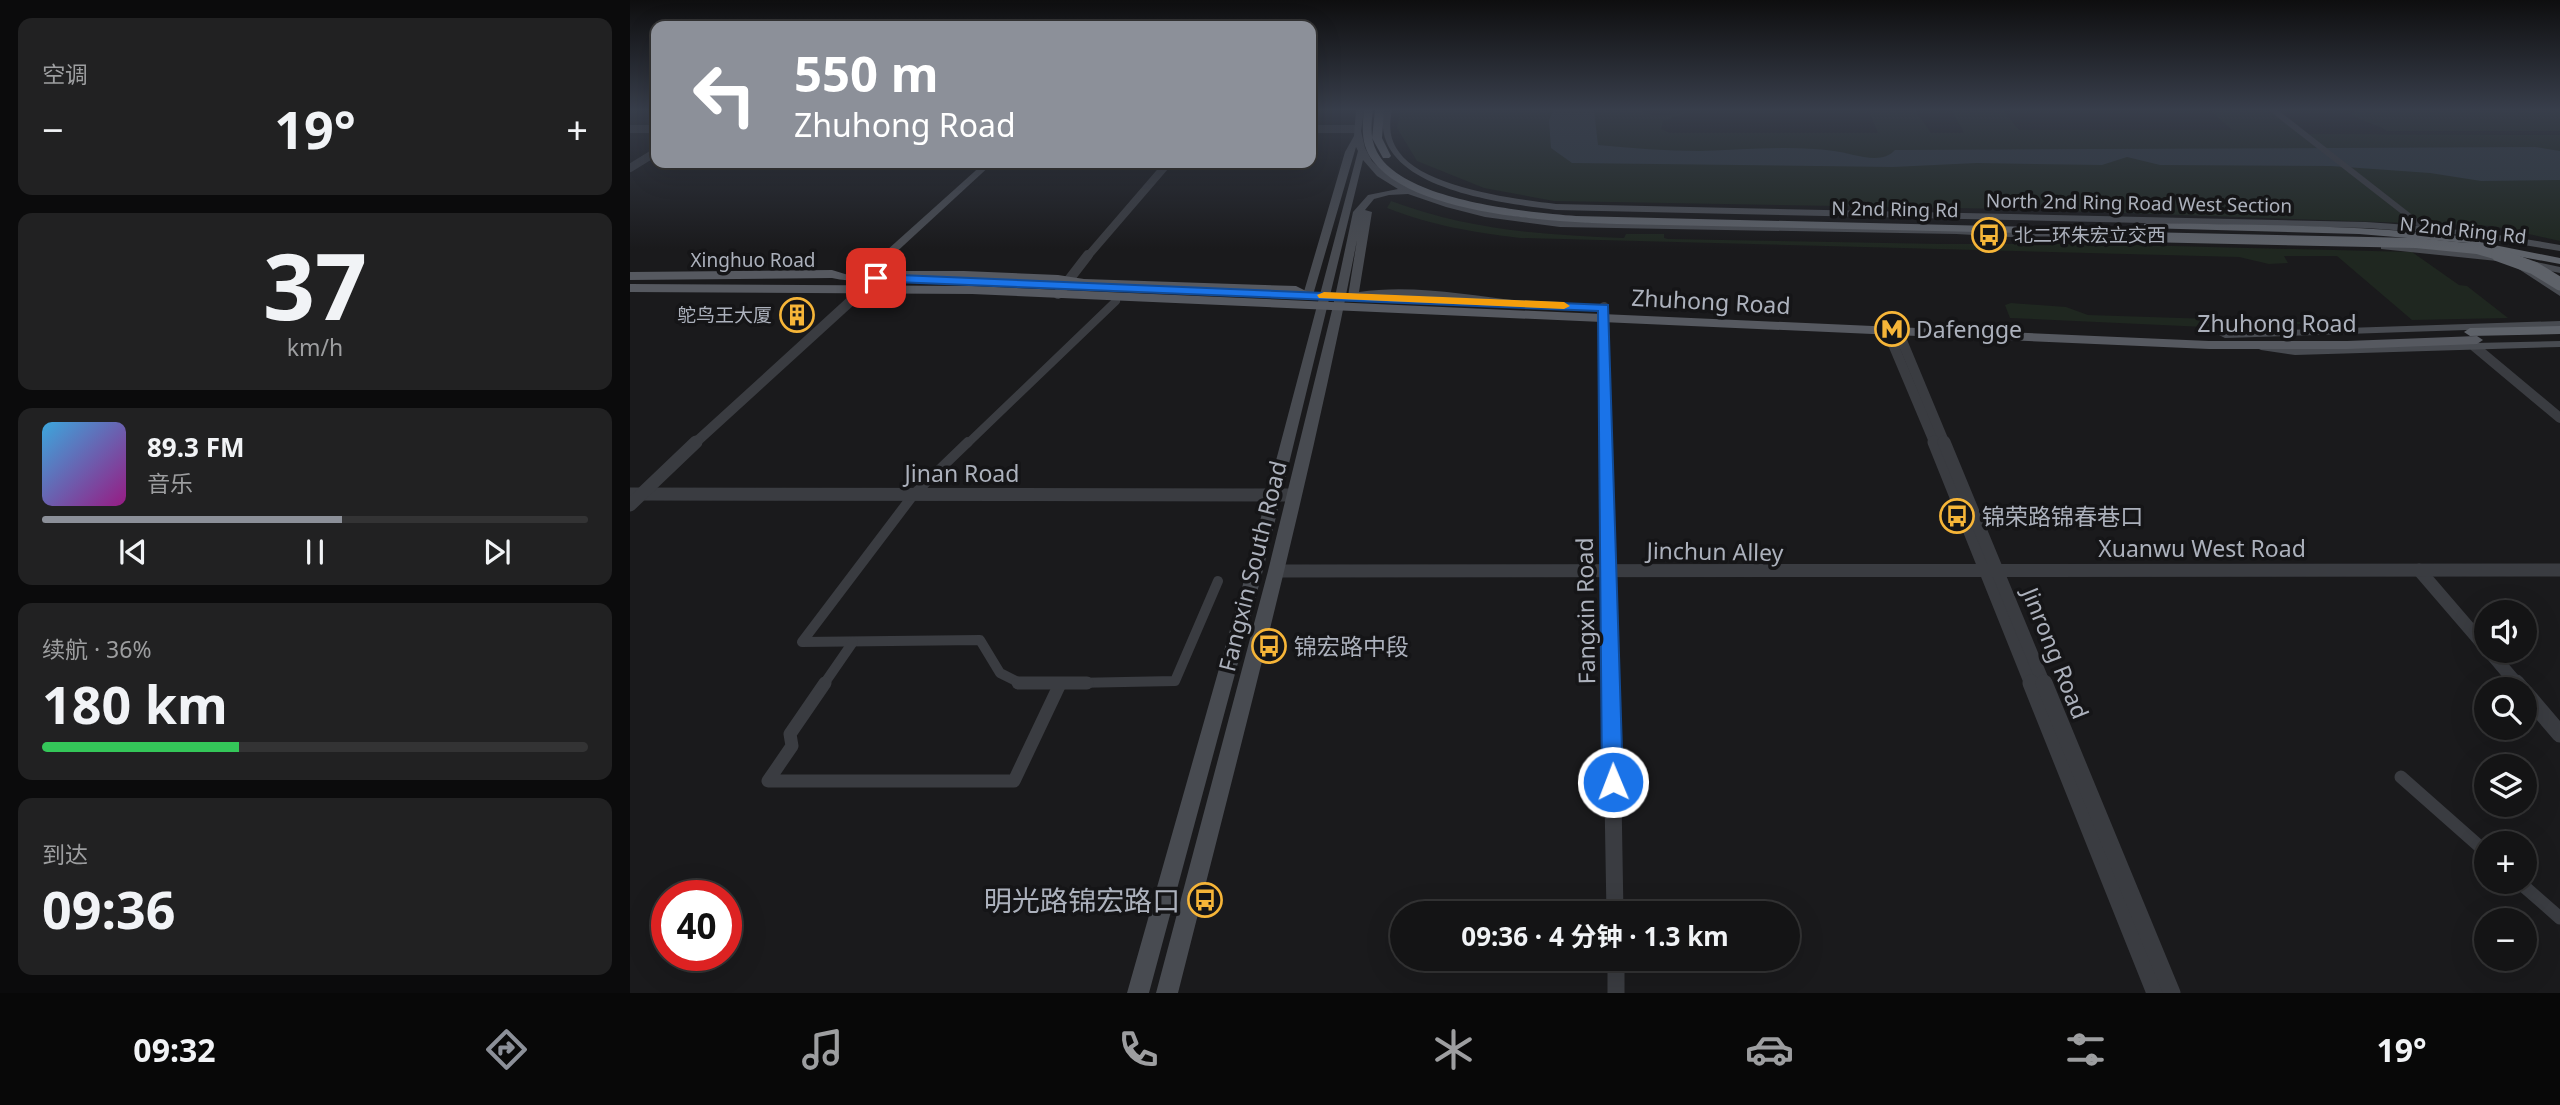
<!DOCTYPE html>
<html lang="zh">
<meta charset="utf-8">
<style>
:root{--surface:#141415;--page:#212122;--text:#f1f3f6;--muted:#9d9ea0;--line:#333334;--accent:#8c9099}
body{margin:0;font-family:"Noto Sans","Noto Sans SC",sans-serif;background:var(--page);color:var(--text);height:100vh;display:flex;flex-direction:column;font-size:26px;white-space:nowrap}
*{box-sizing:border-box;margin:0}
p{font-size:23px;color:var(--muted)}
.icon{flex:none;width:38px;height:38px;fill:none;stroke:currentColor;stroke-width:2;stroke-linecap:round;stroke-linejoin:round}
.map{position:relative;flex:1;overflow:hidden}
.panel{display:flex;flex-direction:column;gap:18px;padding:18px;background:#0b0b0c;width:630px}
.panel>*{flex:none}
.banner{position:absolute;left:21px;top:21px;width:665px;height:147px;border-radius:14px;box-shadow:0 7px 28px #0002,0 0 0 2px var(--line);background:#8c9099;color:#fff;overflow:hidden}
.buttons{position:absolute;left:1844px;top:600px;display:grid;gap:14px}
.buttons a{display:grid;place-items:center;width:63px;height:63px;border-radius:50%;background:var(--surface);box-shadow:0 7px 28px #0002,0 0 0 2px var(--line);font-size:35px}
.speed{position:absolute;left:21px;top:880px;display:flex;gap:14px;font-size:35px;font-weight:700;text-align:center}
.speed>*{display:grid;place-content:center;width:91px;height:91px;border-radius:50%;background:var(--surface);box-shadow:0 7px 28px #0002,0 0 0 2px var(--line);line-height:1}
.speed .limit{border:10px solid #d22;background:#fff;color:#111}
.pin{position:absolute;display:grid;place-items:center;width:60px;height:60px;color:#fff;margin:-30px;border-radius:14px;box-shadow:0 4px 10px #0006}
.me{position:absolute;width:77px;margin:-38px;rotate:359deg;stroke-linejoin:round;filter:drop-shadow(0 0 5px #0008)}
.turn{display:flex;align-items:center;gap:24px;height:147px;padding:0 28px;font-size:32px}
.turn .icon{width:91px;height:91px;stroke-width:2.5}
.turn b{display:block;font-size:49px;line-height:60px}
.big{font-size:52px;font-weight:700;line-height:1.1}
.panel .card{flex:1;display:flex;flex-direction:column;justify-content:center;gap:10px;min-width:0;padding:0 24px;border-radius:14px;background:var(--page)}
.panel .dial{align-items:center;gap:0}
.dial b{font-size:91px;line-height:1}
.song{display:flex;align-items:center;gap:21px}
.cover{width:84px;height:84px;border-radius:10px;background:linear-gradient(135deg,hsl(200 70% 55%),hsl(310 70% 35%))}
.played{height:7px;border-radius:4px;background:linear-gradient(90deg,var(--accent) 55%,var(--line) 55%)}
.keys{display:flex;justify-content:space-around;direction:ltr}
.heat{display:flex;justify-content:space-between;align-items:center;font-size:38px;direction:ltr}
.charge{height:10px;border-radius:5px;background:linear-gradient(90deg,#34c759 36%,var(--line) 0)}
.trip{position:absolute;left:760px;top:901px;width:410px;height:70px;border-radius:35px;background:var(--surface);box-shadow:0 7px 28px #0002,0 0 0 2px var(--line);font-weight:700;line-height:70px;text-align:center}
.dock{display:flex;height:112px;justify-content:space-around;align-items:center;background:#080808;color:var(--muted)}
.dock .icon{width:49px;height:49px}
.dock .current{color:var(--accent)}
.dock b{font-size:32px;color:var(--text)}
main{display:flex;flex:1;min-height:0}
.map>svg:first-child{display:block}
.green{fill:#1f2720}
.water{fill:#2f3941}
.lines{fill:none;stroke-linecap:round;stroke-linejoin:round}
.minor-far3{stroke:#3a3c41;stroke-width:6}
.minor-far2{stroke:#3a3c41;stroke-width:8}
.minor-far1{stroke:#3a3c41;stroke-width:10}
.minor{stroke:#3a3c41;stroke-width:13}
.tertiary-far3{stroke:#3a3c41;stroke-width:8}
.tertiary-far2{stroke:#3a3c41;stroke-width:10}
.tertiary-far1{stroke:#3a3c41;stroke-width:13}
.tertiary{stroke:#3a3c41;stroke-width:17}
.secondary{fill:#484b51;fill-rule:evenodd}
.primary{fill:#565960;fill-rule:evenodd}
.trunk{fill:#5e6269;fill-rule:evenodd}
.trunk-bridge-far1{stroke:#5e6269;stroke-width:10}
.trunk-bridge{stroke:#5e6269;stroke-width:13}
.route{fill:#1a73e8;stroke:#114b97;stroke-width:2}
.slow{fill:#f59e0b}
.labels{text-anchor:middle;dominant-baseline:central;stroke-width:7;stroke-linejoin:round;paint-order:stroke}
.far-street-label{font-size:19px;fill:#acb1bc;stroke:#151517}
.far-poi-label{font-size:19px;fill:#acb1bc;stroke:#151517;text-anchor:start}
.street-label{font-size:23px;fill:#acb1bc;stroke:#151517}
.poi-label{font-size:23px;fill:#acb1bc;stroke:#151517;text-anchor:start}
.near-poi-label{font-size:28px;fill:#acb1bc;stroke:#151517;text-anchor:end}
</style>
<main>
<section class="panel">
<div class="card"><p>空调</p>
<div class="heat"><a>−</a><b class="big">19°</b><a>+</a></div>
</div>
<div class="card dial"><b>37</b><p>km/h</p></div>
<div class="card">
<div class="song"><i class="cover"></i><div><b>89.3 FM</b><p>音乐</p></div></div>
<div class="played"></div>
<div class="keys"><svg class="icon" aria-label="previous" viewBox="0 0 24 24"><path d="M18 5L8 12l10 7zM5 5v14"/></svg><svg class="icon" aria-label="pause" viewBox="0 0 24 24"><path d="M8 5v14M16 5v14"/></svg><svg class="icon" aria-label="next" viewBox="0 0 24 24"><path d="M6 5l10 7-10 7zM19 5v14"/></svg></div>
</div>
<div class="card"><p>续航 · 36%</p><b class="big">180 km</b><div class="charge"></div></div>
<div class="card"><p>到达</p><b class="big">09:36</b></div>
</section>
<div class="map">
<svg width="1930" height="993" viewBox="0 0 1930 993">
<rect width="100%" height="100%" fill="#1a1a1c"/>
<!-- green -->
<g class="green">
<path d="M770,110h242c12,10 31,4 47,2l-26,9 -2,8 9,4h208l-9,-22 46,-1 16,23h33l-12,-23h51l16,20h213l-22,-20h60l31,24 259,1v106l-67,-15 -482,-17 -457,-8 -70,-13 -67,-27 -20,-33z"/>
<path d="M1715,110h215v21h-173c-12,-8 -25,-9 -37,-18h5l-1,-3z"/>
<path d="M761,201c78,29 150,34 233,37l2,-4h38v4l4,1 275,5h151l318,8 47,33 8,1 41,32 -96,2 -75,-64h-53l4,7 -19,1 -30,-7 -719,-19c-49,-6 -86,-12 -133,-30z"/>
<polygon points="1381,303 1436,307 1458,315 1700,323 1575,327 1380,318 1375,305"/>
</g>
<!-- water -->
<path class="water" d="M923,110h41l4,35c34,3 68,6 102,6 44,-1 90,-6 134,0 18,2 47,15 61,-1l640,-3 25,4v29l-79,1 -51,-8 -99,-7 -171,-1 -33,-8 -25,8 -125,-2 -84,4 -321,-4 -21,-15 -2,-27z"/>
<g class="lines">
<!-- minor-far3 -->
<polyline class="minor-far3" points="1643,110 1793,227"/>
<!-- minor-far2 -->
<polyline class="minor-far2" points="337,444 486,301"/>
<!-- minor-far1 -->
<g class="minor-far1">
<polyline points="338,442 284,494 172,642 350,640 370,673 392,684 545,681 588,581"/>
<polyline points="194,684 223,642"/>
</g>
<!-- minor -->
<g class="minor">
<polyline points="195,683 160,734 162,746 138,781 384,781 430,684"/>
<polyline points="388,683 457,683"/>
<polyline points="1771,777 1857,853"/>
<polyline points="1889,882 1930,918"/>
</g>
<!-- tertiary-far3 -->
<g class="tertiary-far3">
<polyline points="0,129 26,129"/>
<polyline points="681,129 725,129"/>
<polyline points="0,168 26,152"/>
<polyline points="457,257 538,163"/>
</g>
<!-- tertiary-far2 -->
<g class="tertiary-far2">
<polyline points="428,294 458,255"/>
<polyline points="974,307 976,444"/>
<polyline points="1257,330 1305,444"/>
<polyline points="1268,331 1315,444"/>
<polyline points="1845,347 1930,418"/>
<polyline points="64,444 246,278"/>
</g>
<!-- tertiary-far1 -->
<g class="tertiary-far1">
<polyline points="976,442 981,684"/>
<polyline points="1304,442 1401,684"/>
<polyline points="1314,442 1414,684"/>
<polyline points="1,494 663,495"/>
<polyline points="0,505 66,442"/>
<polyline points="1789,570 1857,649"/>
<polyline points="646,571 1930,570"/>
<polyline points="1859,651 1887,684"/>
</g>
<!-- tertiary -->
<g class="tertiary">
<polyline points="981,683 985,914"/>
<polyline points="1401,683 1525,993"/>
<polyline points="1414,683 1542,993"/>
<polyline points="1886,683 1892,690"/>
<polyline points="1895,693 1930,734"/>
<polyline points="986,959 986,993"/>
</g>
<!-- secondary -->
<g class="secondary">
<path d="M726,110h8l-3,21 4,17 7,13 12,11 15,10 35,15 51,14 37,6 76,6 358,5 202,11 5,3 -5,3 -202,-11 -396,-7 -75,-10 -39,-10 -38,-13 -19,1 -15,4 -9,11 7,2 -13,80c52,-8 109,3 161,9l5,3 -5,3 -84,-9 -63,-2 -24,2 -1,-2 9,-56c-49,253 -116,503 -179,753h-22l112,-422 65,-265 20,-94 15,-17 30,-6 -21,-13 -14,-16 -100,410 -114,423h-22l120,-423 111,-419 -2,-4 -43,148 -1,2h-8l-1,-2 42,-143 9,-16z"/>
<path d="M754,110h8c-3,15 -3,29 7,42 25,36 116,47 157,52l810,18c65,4 129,11 194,23v6l-97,-16 -97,-7 -810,-18c-54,-7 -188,-21 -172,-100z"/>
<polygon points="354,163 363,163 235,281 227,281 227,277"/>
<polygon points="1755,244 1814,248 1867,255 1872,258 1867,261 1751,249 1751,245"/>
<polygon points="1897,260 1930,267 1930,273 1896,266 1930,288 1930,296 1881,264 1886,261 1892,263"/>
<polygon points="1930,321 1930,327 1595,338 1589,335 1595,332"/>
<polygon points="1930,341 1930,347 1665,355 1631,350 1625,347 1631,344 1665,347"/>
</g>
<!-- primary -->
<g class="primary">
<path d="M202,270l26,8 40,-7h66l94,4 26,4 212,7 18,9 -6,4 -14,-5 -210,-7c-59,-9 -119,-8 -178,-8 -30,0 -45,5 -74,-1l-202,2v-8z"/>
<polygon points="0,284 342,286 1579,341 1717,341 1847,336 1853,340 1847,344 1717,349 1579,349 342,294 0,292"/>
</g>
<!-- trunk -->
<g class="trunk">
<path d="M734,110h9c-2,15 -3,29 4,42 26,49 150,60 199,64l584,14 6,3 -6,3 -543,-12c-63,-2 -203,-9 -244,-63 -12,-15 -11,-32 -9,-51z"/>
<polygon points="745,110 754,110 752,138 761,156 759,158 753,158 742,138"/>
<path d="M1518,223c113,2 225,2 337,16l6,3 -2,2 71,14v6l-87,-16 -4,-1 -1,-4 -109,-9 -215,-6v-4z"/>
<polygon points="1930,326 1930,334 1840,336 1834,332 1840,328"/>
</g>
<!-- trunk-bridge-far1 -->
<polyline class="trunk-bridge-far1" points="1513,237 1786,243 1847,249 1875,257"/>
<!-- trunk-bridge -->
<polyline class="trunk-bridge" points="1868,255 1904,268 1930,284"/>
</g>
<!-- sky -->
<linearGradient id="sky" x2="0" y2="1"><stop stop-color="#0e0e0f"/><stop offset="0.44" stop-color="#383e4b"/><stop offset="1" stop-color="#383e4b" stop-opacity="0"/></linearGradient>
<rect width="1930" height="249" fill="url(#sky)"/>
<!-- route -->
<polygon class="route" points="246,274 978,305 993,782 990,788 983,790 975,788 972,782 968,311 241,281 241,276"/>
<!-- slow -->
<polygon class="slow" points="694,292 934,302 940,306 934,309 689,298 687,295"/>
<!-- icons -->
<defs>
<g id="bus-ring" transform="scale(1.75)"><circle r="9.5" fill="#151517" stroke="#f6b538" stroke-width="1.5"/><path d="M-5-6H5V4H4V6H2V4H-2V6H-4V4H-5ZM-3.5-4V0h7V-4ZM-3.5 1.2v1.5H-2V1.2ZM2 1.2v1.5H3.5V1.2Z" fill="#f6b538"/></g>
<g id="building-ring" transform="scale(1.75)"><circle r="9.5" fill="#151517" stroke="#f6b538" stroke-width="1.5"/><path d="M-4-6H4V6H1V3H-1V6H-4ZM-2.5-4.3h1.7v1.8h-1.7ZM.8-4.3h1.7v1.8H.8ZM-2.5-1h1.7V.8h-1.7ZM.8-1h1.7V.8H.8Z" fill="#f6b538"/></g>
<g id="metro-ring" transform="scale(1.75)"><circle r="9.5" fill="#151517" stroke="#f6b538" stroke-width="1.5"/><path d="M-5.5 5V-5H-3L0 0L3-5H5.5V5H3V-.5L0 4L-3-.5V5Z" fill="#f6b538"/></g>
</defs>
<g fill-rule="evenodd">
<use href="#bus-ring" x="1359" y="235"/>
<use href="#building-ring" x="167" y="315"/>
<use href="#metro-ring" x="1262" y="329"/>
<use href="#bus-ring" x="1327" y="516"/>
<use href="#bus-ring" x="639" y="646"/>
<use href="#bus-ring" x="575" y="900"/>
</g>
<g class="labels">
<!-- far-street labels -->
<g class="far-street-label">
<text transform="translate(1509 203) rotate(1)">North 2nd Ring Road West Section</text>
<text transform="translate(1265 209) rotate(1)">N 2nd Ring Rd</text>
<text transform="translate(1833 230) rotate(6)">N 2nd Ring Rd</text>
<text x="123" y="260">Xinghuo Road</text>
</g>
<!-- far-poi labels -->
<g class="far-poi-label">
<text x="1384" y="235">北二环朱宏立交西</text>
<text x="142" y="315" text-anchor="end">鸵鸟王大厦</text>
</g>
<!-- street labels -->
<g class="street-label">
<text transform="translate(1081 301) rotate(3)">Zhuhong Road</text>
<text x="1647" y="323">Zhuhong Road</text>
<text x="332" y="473">Jinan Road</text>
<text x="1572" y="548">Xuanwu West Road</text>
<text transform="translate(1085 551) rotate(1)">Jinchun Alley</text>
<text transform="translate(622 566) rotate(-76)">Fangxin South Road</text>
<text transform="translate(955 611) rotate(-91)">Fangxin Road</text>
<text transform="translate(1426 653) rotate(68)">Jinrong Road</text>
</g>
<!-- poi labels -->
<g class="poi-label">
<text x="1286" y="329">Dafengge</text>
<text x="1352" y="516">锦荣路锦春巷口</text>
<text x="664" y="646">锦宏路中段</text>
</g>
<!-- near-poi labels -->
<g class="near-poi-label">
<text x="550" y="900">明光路锦宏路口</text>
</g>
</g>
</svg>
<div class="buttons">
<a><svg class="icon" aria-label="sound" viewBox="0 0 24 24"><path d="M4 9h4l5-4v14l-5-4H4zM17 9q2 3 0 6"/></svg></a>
<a><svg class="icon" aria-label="search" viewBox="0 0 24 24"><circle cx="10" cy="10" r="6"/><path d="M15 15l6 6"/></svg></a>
<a><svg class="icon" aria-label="layers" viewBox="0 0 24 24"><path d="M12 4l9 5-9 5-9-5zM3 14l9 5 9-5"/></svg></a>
<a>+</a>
<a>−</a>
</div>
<div class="speed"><div class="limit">40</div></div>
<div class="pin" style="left:246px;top:278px;background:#d93025"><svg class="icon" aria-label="arrive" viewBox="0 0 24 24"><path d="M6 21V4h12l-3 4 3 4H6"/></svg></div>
<svg class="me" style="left:983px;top:782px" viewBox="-20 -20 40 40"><circle r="17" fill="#1a73e8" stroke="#fff" stroke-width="3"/><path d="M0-11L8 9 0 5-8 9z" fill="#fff"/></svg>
<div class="trip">09:36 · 4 分钟 · 1.3 km</div>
<div class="banner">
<div class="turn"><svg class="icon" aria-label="left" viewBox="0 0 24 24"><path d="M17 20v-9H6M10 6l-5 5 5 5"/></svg><div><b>550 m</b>Zhuhong Road</div></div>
</div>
</div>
</main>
<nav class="dock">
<b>09:32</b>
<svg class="icon current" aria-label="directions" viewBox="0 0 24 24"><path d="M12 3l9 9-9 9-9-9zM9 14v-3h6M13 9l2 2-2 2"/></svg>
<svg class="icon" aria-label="music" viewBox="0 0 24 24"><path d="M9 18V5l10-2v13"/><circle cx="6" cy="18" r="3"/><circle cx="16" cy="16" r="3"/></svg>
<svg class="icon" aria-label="phone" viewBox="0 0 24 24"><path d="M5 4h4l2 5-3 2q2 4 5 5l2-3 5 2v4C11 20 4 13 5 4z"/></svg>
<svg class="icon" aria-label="climate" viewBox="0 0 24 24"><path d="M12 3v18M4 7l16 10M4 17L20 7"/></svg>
<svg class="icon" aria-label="car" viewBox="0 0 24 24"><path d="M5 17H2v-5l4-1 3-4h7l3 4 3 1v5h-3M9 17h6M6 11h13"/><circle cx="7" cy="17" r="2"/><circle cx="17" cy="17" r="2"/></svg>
<svg class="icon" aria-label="filters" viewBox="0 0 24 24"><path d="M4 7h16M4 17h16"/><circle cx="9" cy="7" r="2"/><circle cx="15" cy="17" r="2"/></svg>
<b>19°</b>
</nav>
